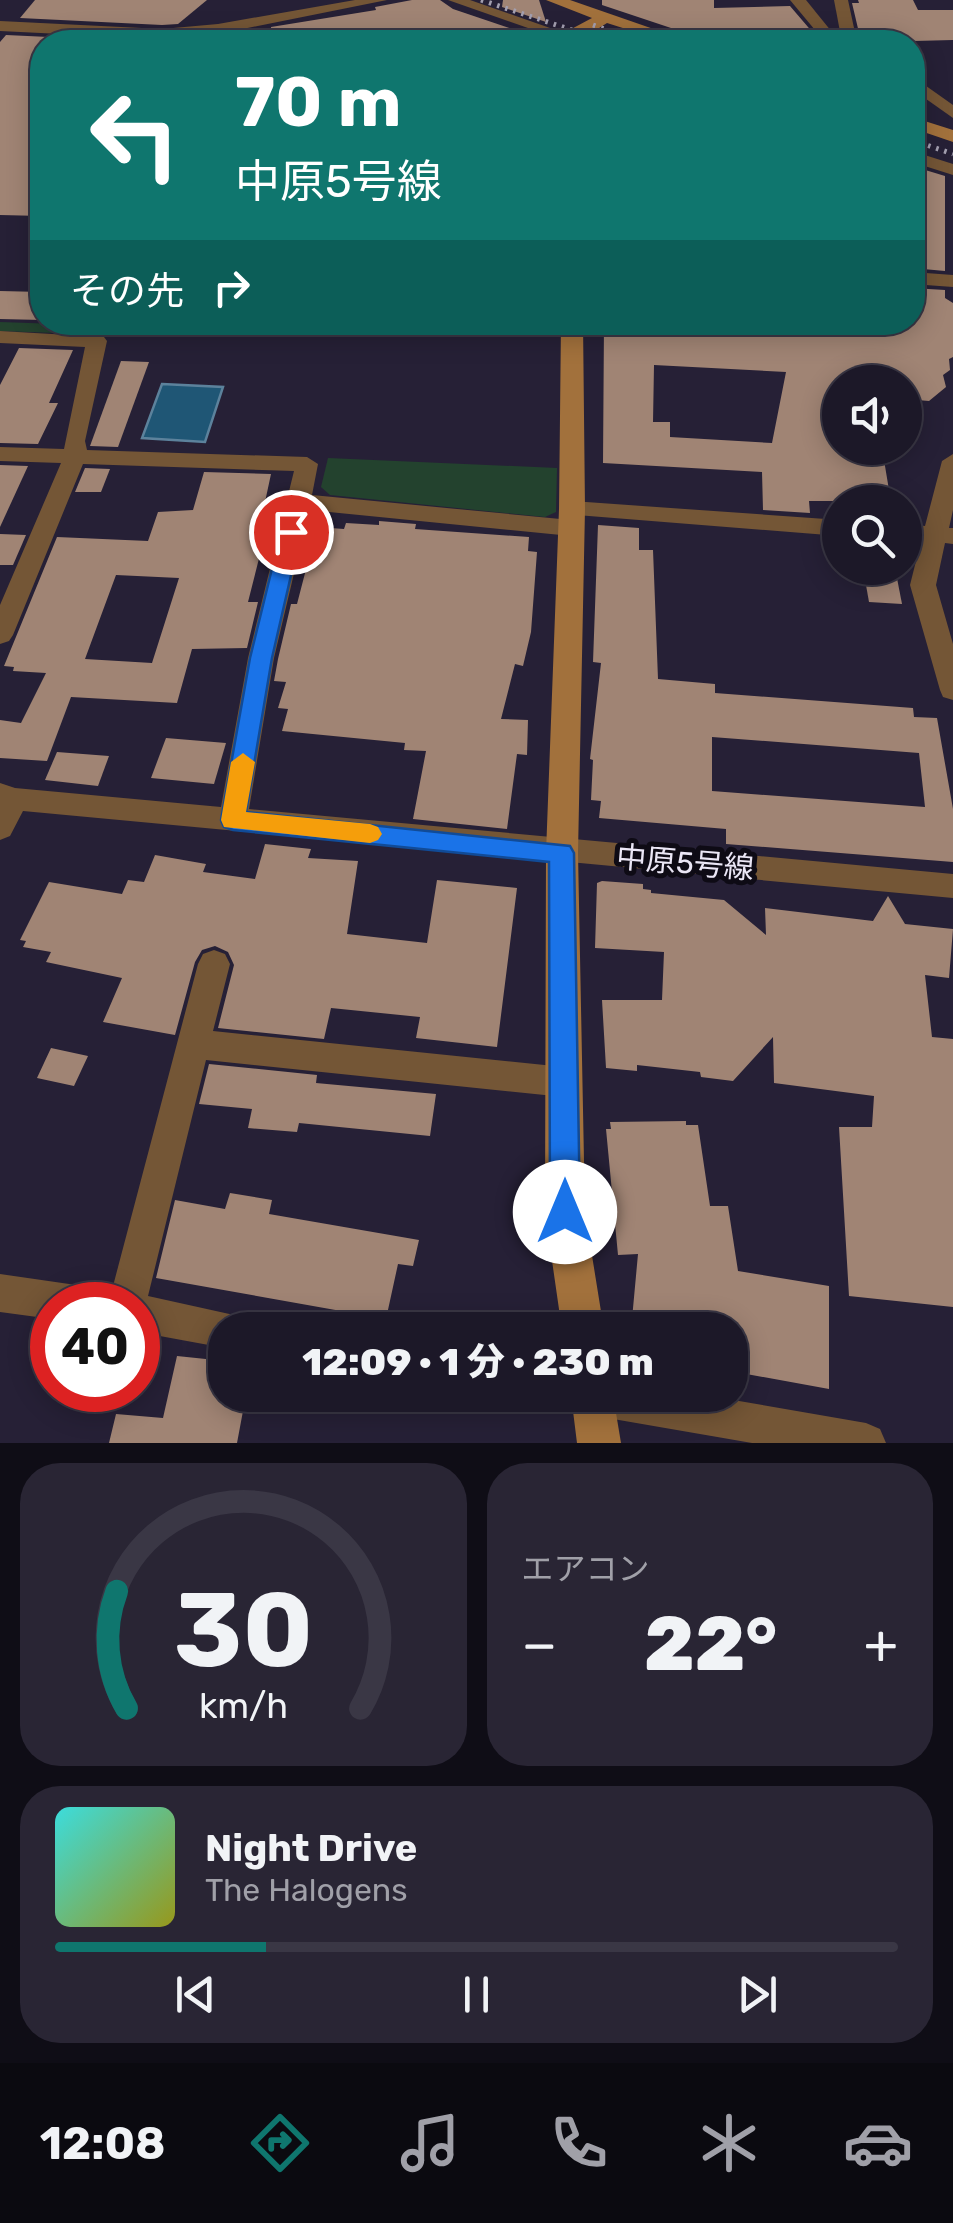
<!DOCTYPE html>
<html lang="ja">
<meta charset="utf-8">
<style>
:root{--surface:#1c1828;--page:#292534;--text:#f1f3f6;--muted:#a0a0a8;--line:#3a3745;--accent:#0f766e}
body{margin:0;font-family:Rubik,"Noto Sans JP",sans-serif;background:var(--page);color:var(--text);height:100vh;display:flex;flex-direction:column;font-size:38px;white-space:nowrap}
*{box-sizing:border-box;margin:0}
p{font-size:32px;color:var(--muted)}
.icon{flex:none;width:55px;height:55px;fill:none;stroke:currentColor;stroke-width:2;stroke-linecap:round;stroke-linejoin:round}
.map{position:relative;height:1443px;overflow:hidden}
.side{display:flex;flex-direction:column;gap:20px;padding:20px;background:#0f0d16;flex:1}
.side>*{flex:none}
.hud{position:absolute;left:30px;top:30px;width:895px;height:305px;border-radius:40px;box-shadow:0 5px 25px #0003,0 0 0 2px var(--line);background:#0f766e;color:#fff;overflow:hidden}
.fabs{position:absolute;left:822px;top:365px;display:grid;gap:20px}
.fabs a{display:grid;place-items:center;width:100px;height:100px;border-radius:50%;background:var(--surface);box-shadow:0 5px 25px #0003,0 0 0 2px var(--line);font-size:50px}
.speed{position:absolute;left:30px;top:1282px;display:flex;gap:20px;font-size:50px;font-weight:700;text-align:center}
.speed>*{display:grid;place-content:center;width:130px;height:130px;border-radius:50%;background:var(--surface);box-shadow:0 5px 25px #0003,0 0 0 2px var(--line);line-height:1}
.speed .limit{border:15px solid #d22;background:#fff;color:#111}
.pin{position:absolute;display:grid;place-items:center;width:85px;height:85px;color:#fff;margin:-42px;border:5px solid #fff;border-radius:50%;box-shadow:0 2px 10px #0007}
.me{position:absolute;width:110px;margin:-55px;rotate:0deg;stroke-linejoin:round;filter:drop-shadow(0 0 8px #0008)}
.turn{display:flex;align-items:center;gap:35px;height:210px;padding:0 40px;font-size:45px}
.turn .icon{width:130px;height:130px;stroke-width:2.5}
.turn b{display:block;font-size:70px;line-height:85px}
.then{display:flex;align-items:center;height:95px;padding:0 40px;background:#0003;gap:20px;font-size:38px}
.big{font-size:75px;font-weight:800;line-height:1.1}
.side .card{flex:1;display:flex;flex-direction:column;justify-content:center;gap:15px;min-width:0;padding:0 35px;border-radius:40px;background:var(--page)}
.side .dial{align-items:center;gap:0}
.dial svg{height:260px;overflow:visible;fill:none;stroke:var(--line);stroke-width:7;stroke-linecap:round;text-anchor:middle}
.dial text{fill:var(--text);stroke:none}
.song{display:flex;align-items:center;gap:30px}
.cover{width:120px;height:120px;border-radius:15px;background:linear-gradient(135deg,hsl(180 70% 55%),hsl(60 70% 35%))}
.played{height:10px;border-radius:5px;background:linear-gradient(90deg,var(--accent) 25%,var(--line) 25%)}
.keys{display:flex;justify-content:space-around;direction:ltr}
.heat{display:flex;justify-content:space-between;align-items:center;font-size:55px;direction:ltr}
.side .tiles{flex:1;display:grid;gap:20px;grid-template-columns:1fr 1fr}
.card:last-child{grid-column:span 2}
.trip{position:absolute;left:208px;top:1312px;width:540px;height:100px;border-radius:40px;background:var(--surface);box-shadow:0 5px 25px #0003,0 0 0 2px var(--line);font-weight:800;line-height:100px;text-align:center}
.tab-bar{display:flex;height:160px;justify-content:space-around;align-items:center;background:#0b0a10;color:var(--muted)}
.tab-bar .icon{width:70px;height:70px}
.tab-bar .on{color:var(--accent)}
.tab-bar b{font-size:45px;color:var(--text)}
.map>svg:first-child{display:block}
.green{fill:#23422e}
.water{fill:#1f5675;stroke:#5c829c;stroke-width:2.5}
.building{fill:#a08474;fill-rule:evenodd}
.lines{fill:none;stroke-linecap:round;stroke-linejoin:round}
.street{fill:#745636;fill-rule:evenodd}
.secondary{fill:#a2713c;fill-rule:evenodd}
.rail{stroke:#a39fb0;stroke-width:5;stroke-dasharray:2.5 6;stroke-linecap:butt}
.route{fill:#1a73e8;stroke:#114b97;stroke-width:2.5}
.slow{fill:#f59e0b}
.labels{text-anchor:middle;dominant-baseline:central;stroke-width:10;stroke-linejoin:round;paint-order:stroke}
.street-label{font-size:30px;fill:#ebe7f6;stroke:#0e0b15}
</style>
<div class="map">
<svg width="953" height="1443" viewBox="0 0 953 1443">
<rect width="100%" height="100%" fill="#262036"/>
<!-- green -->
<g class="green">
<polygon points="0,322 116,326 112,335 0,331"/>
<polygon points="328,458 557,468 556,512 545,517 330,495 321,487"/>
</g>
<!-- water -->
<polygon class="water" points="162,384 223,387 205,442 142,438"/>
<!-- building -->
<g class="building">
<polygon points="35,0 207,0 178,24 162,25 20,18"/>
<polygon points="412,0 440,0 453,9 551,42 272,42 271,27 376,10 375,7"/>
<polygon points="503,0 539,0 546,22 502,7"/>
<polygon points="602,0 714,0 714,8 790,6 814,34 786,33 792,42 747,42 743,36 704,39 701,34 692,35 602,5"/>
<polygon points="858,0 913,0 918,10 953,10 953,40 875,42 873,37 860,37 852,3 859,3"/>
<polygon points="6,35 156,42 42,42 42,216 0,215 0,42"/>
<polygon points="912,166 945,176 945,271 912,268"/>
<path d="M912,288l33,2v8l8,5v54l-4,2 1,11 -7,5 3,12 -17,14 -24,-2v-19l-65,-4v72h42l9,54 -45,-5 1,4h-38l1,12 -47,-3 -1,-38 -159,-9 1,-141h308zM654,365l132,7 -14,71 -102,-6v-15h-17z"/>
<polygon points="0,291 42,292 42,320 0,319"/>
<polygon points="19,348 73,350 49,403 58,403 38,444 0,443 0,385"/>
<polygon points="121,361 149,362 118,447 90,446"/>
<polygon points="0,465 28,466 0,527"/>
<polygon points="85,468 110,469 101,492 75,492"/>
<path d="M204,472l67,2 -12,56 7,1 -18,71h10l-11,46 -55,1 -15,54 -106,-6 -24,64 -47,-3v-38l21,3 25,-50 -33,-2 1,-4 -10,-1 53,-129 91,4 10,-29 35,-2zM116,575l63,3 -27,85 -67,-4z"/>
<polygon points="379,521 416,524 415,529 529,537 528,551 537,552 531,632 523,666 515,664 501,719 528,720 527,755 517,754 507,829 413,819 426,751 404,750 405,743 282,731 288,709 278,708 286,682 274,681 278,659 291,604 297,604 317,527 344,529 346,523 379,525"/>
<path d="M598,525l41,3v22h14l5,129 57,5v9l198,15 1,9 23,1 16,91v53l-227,-18v-15l-127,-11 2,-17 -10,-1 2,-40 -3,-1 11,-96 -8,-1zM712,737l207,16 6,54 -213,-16z"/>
<polygon points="0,534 26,535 13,565 0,565"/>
<polygon points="863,568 895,568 902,604 869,602"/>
<polygon points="166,738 226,743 214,784 151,778"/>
<polygon points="57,752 109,756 98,786 45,780"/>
<polygon points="265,844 311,849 308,858 358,861 347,934 427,943 437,880 517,888 497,1047 416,1038 420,1017 331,1008 324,1039 218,1028 234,965 228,952 215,946 202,950 195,962 175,1035 103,1022 122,978 46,962 51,952 23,947 26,941 20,940 49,882 122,894 128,880 144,882 155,855 206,864 203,872 255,879"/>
<polygon points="602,881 643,884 643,889 651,890 651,893 724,900 766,935 765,908 873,921 888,896 905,924 953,929 949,978 925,975 932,1037 953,1039 953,1307 849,1296 839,1127 872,1127 874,1096 774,1083 773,1037 733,1081 701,1077 700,1072 637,1065 637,1071 606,1068 602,1000 662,1000 664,952 595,948 597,883"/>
<polygon points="51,1048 88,1056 74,1086 37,1078"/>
<polygon points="209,1064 317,1075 316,1083 436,1094 430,1136 299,1123 297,1132 248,1128 252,1109 199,1104"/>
<polygon points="686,1121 686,1125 698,1125 710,1206 728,1206 738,1271 829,1286 829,1389 730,1371 730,1330 631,1330 638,1254 618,1255 606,1129 611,1129 610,1122"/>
<polygon points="230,1193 272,1200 269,1214 419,1240 413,1266 398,1264 386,1319 156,1278 175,1200 225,1209"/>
<polygon points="177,1356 225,1361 225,1395 246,1395 237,1443 109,1443 116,1414 163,1418"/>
</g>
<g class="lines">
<!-- street -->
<g class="street">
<polygon points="355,0 387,0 218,34 162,39 0,31 0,21 162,29 218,24"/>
<polygon points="448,0 470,0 590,42 568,42"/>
<polygon points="790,0 806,0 840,42 825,42"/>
<polygon points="834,0 848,0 857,42 842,42"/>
<polygon points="912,76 953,105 953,118 912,89"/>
<polygon points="912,151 953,164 953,175 912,162"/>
<polygon points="912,272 953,275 953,287 912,284"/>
<polygon points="0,331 104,337 107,341 85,441 87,450 307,457 318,464 312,495 571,520 583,528 571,536 309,510 274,658 249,809 953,874 953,898 23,811 10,836 0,840 0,783 15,788 221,807 248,658 294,471 83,464 13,635 9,641 0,644 0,605 61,463 0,461 0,447 64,449 85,347 0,343"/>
<polygon points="953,454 953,510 949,528 953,528 953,544 945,543 936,585 953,644 953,700 943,697 940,690 910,585 921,541 905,540 905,524 925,526 942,461"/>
<polygon points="572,501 840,520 840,536 564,514 560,509 564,504"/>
<polygon points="214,950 225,954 230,964 213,1031 564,1067 576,1071 581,1082 576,1093 564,1097 206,1060 148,1296 243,1317 249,1330 225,1330 225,1348 138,1332 138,1305 108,1305 198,964 203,954"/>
<polygon points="0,1274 83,1286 96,1292 102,1305 52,1305 52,1319 0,1312"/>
<polygon points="570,1395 704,1395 866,1423 880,1429 886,1443 752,1443 590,1415 576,1409"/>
</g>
<!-- secondary -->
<g class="secondary">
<polygon points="546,0 570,0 691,42 667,42 607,23 577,42 561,42 562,34 592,18"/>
<polygon points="912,117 953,130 953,142 912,128"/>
<polygon points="561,322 583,322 585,509 578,853 585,1212 604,1330 562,1330 545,1212 546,853 559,509"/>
<polygon points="571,1395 613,1395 621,1443 577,1443"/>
</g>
<!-- rail -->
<g class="rail">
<polyline points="481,0 608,42"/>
<polyline points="593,25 642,42"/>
<polyline points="912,140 953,154"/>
</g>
</g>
<!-- route -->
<polygon class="route" points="291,526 301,532 272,658 246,812 570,846 574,853 580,1212 576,1223 565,1227 554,1223 550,1212 549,862 233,830 224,827 221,820 250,658 281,532"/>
<!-- slow -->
<polygon class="slow" points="243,753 255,762 246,812 370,824 378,827 382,834 378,840 370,843 224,827 221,820 231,762"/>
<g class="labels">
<!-- street labels -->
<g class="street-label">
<text transform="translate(685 863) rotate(5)">中原5号線</text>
</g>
</g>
</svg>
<div class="fabs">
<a><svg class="icon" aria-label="sound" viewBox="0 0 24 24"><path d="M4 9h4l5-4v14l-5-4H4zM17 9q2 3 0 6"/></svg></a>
<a><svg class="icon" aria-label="search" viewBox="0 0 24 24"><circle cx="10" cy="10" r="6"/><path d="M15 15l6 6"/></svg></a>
</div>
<div class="speed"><div class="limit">40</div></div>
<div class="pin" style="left:291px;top:532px;background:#d93025"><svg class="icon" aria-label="arrive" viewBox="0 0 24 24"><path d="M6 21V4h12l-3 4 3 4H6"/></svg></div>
<svg class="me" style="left:565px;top:1212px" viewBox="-20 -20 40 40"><circle r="19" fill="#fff"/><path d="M0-13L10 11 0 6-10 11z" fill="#1a73e8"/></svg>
<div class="trip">12:09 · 1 分 · 230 m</div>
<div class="hud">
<div class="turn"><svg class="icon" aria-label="left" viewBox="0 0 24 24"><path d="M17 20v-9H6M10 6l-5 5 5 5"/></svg><div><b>70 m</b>中原5号線</div></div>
<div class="then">その先<svg class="icon" aria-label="right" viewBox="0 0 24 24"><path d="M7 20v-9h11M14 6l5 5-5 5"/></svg></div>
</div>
</div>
<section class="side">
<div class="tiles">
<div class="card dial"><svg viewBox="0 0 100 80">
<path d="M14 69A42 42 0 1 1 86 69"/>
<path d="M14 69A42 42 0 0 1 11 33" stroke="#0f766e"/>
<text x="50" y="56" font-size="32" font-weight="700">30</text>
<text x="50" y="72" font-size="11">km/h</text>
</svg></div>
<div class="card"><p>エアコン</p>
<div class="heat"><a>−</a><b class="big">22°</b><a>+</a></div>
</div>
<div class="card">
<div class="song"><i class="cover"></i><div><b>Night Drive</b><p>The Halogens</p></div></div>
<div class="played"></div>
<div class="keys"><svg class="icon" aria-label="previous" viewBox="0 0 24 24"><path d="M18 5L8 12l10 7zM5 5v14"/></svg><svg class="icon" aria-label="pause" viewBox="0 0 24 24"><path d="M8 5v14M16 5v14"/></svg><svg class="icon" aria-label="next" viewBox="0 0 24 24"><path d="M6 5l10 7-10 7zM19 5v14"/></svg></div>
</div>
</div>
</section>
<nav class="tab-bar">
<b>12:08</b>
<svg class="icon on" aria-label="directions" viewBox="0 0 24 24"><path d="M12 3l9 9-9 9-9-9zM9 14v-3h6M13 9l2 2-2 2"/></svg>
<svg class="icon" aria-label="music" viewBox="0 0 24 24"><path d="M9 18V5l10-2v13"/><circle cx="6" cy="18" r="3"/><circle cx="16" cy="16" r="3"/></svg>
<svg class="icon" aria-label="phone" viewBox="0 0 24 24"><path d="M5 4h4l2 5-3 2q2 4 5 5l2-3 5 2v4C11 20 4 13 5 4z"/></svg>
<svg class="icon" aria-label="climate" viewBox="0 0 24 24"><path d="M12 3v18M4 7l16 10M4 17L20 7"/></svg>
<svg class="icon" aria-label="car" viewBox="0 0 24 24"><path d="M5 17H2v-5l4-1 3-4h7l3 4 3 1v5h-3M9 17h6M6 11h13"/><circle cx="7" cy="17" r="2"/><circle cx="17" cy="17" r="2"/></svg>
</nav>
